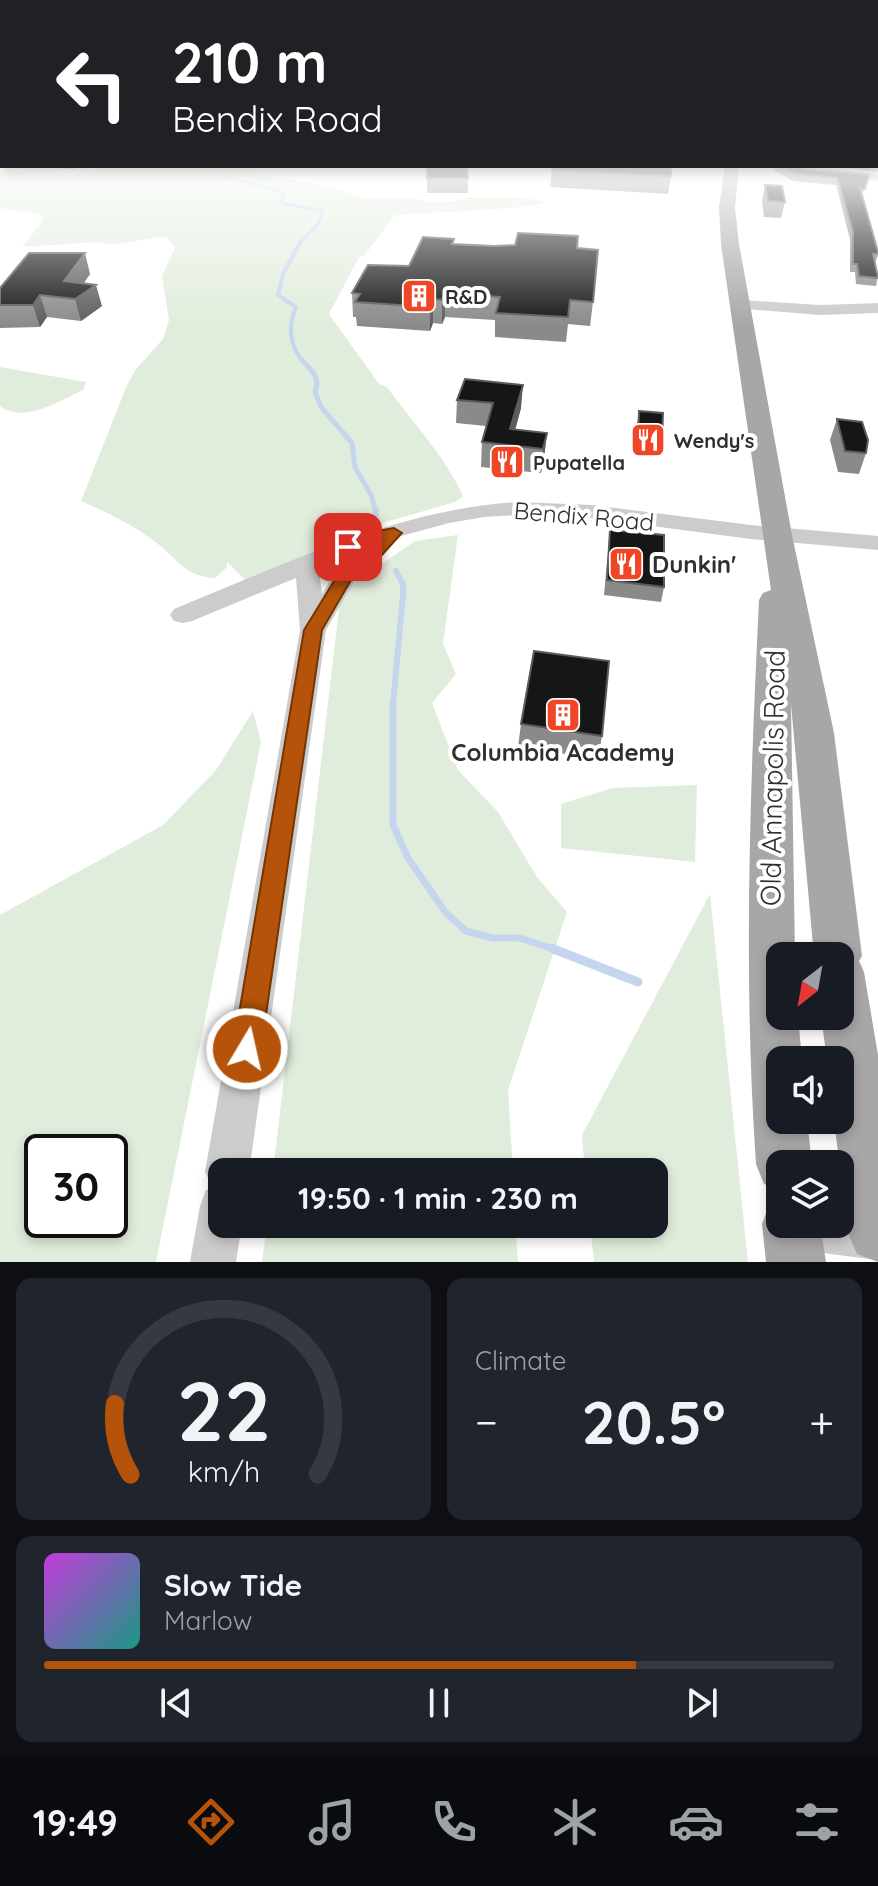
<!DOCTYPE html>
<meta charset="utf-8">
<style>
:root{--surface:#171b24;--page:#20242c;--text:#f1f3f6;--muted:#9ea1a6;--line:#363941;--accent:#b45309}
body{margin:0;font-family:Quicksand,sans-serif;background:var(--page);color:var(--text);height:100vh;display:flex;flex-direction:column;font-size:30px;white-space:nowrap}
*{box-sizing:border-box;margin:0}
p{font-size:26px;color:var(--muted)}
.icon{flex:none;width:44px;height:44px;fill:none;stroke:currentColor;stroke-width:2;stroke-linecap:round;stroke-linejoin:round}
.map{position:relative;height:1262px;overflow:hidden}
.sheet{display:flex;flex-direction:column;gap:16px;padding:16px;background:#0d0f14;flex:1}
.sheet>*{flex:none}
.top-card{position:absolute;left:0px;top:0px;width:878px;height:168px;box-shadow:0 4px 12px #0003;background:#202124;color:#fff;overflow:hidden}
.needle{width:52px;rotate:211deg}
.fabs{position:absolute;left:766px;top:942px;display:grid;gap:16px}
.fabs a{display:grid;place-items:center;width:88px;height:88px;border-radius:16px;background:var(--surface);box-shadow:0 4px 12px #0003;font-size:40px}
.speed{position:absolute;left:24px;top:1134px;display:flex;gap:16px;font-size:40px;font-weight:700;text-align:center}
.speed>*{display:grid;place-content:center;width:104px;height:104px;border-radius:50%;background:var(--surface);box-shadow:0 4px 12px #0003;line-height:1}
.speed .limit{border:4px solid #111;border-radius:12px;background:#fff;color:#111}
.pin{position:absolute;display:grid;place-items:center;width:68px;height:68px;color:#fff;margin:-34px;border-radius:16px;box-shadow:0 4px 12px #0006}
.me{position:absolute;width:88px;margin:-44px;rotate:9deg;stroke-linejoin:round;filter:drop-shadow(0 0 6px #0008)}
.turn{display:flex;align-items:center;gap:28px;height:168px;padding:0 40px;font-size:36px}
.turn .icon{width:104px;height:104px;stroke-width:2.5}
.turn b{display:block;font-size:56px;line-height:68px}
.big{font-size:60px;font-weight:700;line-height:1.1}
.sheet .tile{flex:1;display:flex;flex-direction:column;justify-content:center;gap:12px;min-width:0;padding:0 28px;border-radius:16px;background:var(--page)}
.sheet .dial{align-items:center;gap:0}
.dial svg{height:208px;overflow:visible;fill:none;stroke:var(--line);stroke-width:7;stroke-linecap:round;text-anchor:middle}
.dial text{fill:var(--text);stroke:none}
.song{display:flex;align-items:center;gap:24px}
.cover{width:96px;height:96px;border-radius:12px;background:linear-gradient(135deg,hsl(290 70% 55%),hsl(170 70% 35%))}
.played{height:8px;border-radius:4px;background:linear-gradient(90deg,var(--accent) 75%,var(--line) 75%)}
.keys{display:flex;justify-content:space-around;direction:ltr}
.heat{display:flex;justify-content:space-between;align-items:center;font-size:44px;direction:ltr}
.sheet .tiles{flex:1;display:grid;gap:16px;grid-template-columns:1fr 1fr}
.tile:last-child{grid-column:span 2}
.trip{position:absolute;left:208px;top:1158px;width:460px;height:80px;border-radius:16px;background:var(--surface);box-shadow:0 4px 12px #0003;font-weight:700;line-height:80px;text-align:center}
.tab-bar{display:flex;height:128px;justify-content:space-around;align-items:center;background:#090b0e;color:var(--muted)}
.tab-bar .icon{width:56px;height:56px}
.tab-bar .current{color:var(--accent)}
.tab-bar b{font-size:36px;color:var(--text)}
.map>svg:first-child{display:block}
.green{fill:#e1eddc;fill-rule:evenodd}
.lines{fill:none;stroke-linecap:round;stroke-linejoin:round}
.stream-far5{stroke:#c6d5ee;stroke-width:3}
.stream-far4{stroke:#c6d5ee;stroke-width:4}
.stream-far3{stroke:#c6d5ee;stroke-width:5}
.stream-far2{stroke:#c6d5ee;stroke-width:6}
.stream-far1{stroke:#c6d5ee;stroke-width:7}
.stream{stroke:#c6d5ee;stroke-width:9}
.minor{fill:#ccc;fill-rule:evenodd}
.major{fill:#a7a7a7;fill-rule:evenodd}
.wall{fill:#8a8a8a}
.shaded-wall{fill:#5c5c5c}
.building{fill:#161616;stroke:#5c5c5c;stroke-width:2}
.route{fill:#b45309;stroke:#753606;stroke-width:2}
.labels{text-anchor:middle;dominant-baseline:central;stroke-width:8;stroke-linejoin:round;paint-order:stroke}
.far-poi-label{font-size:20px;font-weight:bold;fill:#2f2f2f;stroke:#fff;text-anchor:start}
.street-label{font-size:24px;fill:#2f2f2f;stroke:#fff}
.poi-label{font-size:24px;font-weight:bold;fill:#2f2f2f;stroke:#fff;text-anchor:start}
.near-street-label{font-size:28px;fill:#2f2f2f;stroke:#fff}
</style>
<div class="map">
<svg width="878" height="1262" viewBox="0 0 878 1262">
<rect width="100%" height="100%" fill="#fff"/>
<!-- green -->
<g class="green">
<path d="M111,166h147l-3,8 68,11 44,14h50l11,3 28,-1 12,-4h53l25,5c-9,7 -129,11 -151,13l-31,41 -5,1 -30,57 50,70 8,3c26,36 58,69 76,109l-8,6 -72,21 -135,60 -21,-21v5l-12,11c-32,-2 -36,-18 -57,-34 -24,-19 -50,-31 -77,-43l46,-116 9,-16 27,-30 6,-19 -7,-44 13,-28 -9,-11c-21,-1 -48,12 -68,5l-76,5 19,-24 2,-8 -43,-7v-37c36,1 78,10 111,-5z"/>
<path d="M0,367l86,15 -3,8c-23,11 -59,34 -83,16z"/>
<polygon points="458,535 443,644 456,674 432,703 458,770 498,812 537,877 567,912 508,1090 513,1172 273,1172 341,592 415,541"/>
<path d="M253,711l8,31 -105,520h-156v-347l163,-90 53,-55zM110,1152v68h-68v-68z"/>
<polygon points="697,785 695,862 561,848 561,804 612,788"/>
<polygon points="710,894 748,1262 594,1262 590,1224 654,1224 654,1172 585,1172 582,1135"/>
<polygon points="267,1224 515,1224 518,1262 262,1262"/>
</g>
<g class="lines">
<!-- stream-far5 -->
<polyline class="stream-far5" points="200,166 225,177 283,192 285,194 280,201 285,204 323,211 318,224 300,243"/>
<!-- stream-far4 -->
<path class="stream-far4" d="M301,241l-18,33 -5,21 18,12c-8,18 -7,39 7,54"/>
<!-- stream-far3 -->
<path class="stream-far3" d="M301,359c10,11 20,18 14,33l6,15 31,36 3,24 16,28 5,17"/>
<!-- stream-far2 -->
<g class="stream-far2">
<polyline points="376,510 376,514"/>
<polyline points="393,704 403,595 403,584 396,571"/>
</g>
<!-- stream-far1 -->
<polyline class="stream-far1" points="393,702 393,825 408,858 446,913 466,931 493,938 520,938 556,950"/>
<!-- stream -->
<polyline class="stream" points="551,948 638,982"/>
<!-- minor -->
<g class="minor">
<path d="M803,166l75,8v6c-26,-2 -54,-1 -79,-8l-2,-2z"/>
<polygon points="741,300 820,305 878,303 878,313 820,315 735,308 733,305"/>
<path d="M519,502l72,3 160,20 127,11v14l-127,-11 -160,-21 -72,-3 -35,2 -35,6 -48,13 -46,44 -29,50 -77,542h-27v52h20l-6,38h-46l10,-56 6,-16 7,-2 -8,-16 95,-542 -4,-52 -104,43 -9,2 -9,-2 -4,-6 4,-6c112,-45 223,-100 345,-107zM356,553l-20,18 -14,23 -3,-25z"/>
<polygon points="780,1208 780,1224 840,1224 840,1210 878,1214 878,1260 791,1249 775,1242 768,1226 775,1210"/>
</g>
<!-- major -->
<g class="major">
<path d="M725,166h14l-4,41 4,37 53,291 42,198 28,223 -3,5 5,11 14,83v207l-21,-8 -9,-21 -14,-113h6v-60h-13l-6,-44h19v-60h-26l-23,-252 4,252h-15v60h18l4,44h-22v60h27l5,44h-32v26l-16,-6 -8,-20c-13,-188 -6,-376 3,-564l4,-7 8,-3 -50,-346 -2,-37z"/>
<polygon points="780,1199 780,1224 820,1224 826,1262 766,1262 762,1224 770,1203"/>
</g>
</g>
<!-- wall -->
<g class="wall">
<polygon points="876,150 878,150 878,172 828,166 876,166"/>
<polygon points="31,166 79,166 75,169 31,167"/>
<polygon points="427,166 468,178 468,193 427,193"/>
<polygon points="775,166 799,166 800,168 810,170 869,175 862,196 878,252 878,256 875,262 878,275 876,286 856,284 855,272 850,272 850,239 836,185 794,181 775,171"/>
<polygon points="552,170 671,176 668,194 550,187"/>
<polygon points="765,185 785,202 781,218 764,217 762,200"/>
<polygon points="454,239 454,244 577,248 593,302 590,326 568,324 566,342 495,337 495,320 445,317 442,324 433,323 430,331 357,326 356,317 353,317 352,293 409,266"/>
<polygon points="90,274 83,283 102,306 81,321 47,317 40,327 0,328 0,288"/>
<polygon points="465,379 521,408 515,430 547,433 544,458 541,473 481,467 482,442 486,426 456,423 457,400"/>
<polygon points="639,411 662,442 660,456 635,454 637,425"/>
<polygon points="837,419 866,453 859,474 838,472 830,440"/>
<polygon points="610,530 664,587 661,602 604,595"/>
<polygon points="521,724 602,736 598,759 518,747"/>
</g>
<!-- shaded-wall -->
<g class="shaded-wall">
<polygon points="85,253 90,274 73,299 64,281"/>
<polygon points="96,285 102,306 81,321 75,299"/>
<polygon points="445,293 445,317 442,324 442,300"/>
<polygon points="40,295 47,317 40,327 33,305"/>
<polygon points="433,299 433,323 430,331 430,307"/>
<polygon points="523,385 521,408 511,445 510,429"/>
<polygon points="547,433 544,458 541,473 543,449"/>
</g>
<!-- building -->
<g class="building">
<rect x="876" y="150" width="2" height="15"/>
<polygon points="427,166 467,166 468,178 427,178"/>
<polygon points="553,166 671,166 671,176 552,170"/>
<polygon points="779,166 798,166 800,168 810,170 869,175 865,189 860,188 878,252 878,254 873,254 878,278 859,276 857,264 853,264 853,231 837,178 796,174"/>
<polygon points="765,185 782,186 785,202 768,201"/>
<polygon points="518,233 578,236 577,248 598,250 593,302 570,300 568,317 496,313 500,297 445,293 442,300 433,299 430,307 355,302 360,294 352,293 368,265 409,266 423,237 454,239 452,244 494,246 515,245"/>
<polygon points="29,253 85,253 64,281 96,285 75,299 40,295 33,305 0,305 0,288"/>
<polygon points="465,379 523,385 510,429 547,433 543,449 482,442 493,403 457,400"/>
<polygon points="639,411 663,413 662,442 638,440"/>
<polygon points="837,419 862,422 868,440 866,453 845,451"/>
<polygon points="610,530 664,535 664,587 607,580"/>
<polygon points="534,651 609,661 602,736 521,724"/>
</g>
<!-- sky -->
<linearGradient id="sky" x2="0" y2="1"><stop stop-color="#9ac1ea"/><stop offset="0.46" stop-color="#fff"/><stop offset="1" stop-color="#fff" stop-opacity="0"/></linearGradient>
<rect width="878" height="327" fill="url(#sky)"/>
<!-- route -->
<path class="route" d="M394,528l8,5 -3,3 -18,20 -30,24 -29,50 -61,419 -4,9 -10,4 -10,-4 -4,-9 71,-419 35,-57 38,-32 -29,11 -8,-5c14,-13 35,-15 54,-19z"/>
<!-- icons -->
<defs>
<g id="building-square" transform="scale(1.8)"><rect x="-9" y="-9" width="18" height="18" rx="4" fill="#f14625" stroke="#fff"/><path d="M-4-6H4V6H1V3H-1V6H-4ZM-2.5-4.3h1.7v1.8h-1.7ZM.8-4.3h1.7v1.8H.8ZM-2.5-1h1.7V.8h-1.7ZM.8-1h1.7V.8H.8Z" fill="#fff"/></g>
<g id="restaurant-square" transform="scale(1.8)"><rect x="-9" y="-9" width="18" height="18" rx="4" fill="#f14625" stroke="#fff"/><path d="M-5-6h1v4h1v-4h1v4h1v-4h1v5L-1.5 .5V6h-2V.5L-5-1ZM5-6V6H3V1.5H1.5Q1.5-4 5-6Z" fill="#fff"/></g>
</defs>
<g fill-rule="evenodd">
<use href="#building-square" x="419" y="296"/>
<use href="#restaurant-square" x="648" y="440"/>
<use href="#restaurant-square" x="507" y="462"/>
<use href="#restaurant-square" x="626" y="564"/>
<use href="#building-square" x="563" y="715"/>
</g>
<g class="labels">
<!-- far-poi labels -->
<g class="far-poi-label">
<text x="445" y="296">R&amp;D</text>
<text x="674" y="440">Wendy's</text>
<text x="533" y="462">Pupatella</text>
</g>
<!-- street labels -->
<g class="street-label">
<text transform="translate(584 516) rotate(5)">Bendix Road</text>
</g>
<!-- poi labels -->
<g class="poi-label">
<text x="652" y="564">Dunkin'</text>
<text x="563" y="752" text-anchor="middle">Columbia Academy</text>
</g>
<!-- near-street labels -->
<g class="near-street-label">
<text transform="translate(772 778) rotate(-89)">Old Annapolis Road</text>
</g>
</g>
</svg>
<div class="fabs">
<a><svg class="needle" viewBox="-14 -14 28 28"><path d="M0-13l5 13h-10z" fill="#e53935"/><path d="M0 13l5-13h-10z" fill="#9ea1a6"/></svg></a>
<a><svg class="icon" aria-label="sound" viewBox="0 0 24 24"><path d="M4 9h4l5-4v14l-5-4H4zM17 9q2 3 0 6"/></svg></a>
<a><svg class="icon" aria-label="layers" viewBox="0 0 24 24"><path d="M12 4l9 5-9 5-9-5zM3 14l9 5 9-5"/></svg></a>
</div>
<div class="speed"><div class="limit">30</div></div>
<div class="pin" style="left:348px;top:547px;background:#d93025"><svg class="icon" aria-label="arrive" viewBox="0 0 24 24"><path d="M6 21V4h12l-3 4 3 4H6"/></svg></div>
<svg class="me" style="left:247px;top:1049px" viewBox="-20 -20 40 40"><circle r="17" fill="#b45309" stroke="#fff" stroke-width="3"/><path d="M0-11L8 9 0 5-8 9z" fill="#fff"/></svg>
<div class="trip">19:50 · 1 min · 230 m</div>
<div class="top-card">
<div class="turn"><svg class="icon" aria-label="left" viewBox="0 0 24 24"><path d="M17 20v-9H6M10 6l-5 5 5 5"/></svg><div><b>210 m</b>Bendix Road</div></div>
</div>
</div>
<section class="sheet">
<div class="tiles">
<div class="tile dial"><svg viewBox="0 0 100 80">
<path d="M14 69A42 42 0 1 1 86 69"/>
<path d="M14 69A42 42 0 0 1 8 42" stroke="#b45309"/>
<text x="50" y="56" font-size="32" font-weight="700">22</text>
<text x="50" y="72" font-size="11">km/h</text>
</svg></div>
<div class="tile"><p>Climate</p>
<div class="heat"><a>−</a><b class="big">20.5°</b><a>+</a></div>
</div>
<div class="tile">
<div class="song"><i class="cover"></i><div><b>Slow Tide</b><p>Marlow</p></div></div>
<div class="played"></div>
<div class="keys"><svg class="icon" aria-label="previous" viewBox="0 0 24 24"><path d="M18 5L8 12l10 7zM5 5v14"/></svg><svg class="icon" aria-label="pause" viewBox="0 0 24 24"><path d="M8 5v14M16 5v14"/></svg><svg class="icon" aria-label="next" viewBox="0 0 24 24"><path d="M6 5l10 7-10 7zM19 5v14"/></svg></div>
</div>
</div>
</section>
<nav class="tab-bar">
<b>19:49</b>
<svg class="icon current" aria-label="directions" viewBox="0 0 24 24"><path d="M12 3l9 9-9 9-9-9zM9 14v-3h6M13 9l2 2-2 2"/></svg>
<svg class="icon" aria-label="music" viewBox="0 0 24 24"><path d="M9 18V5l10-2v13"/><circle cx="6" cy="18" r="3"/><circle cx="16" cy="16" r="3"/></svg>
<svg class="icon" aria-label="phone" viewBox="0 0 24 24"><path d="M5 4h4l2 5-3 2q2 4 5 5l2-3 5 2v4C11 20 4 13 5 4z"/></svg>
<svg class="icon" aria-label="climate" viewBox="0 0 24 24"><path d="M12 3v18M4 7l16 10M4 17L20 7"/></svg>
<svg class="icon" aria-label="car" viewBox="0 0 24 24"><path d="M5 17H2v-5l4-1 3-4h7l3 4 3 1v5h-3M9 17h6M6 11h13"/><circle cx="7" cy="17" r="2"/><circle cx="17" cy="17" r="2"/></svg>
<svg class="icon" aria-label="filters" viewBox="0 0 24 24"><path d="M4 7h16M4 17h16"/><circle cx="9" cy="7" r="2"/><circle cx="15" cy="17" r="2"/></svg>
</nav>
